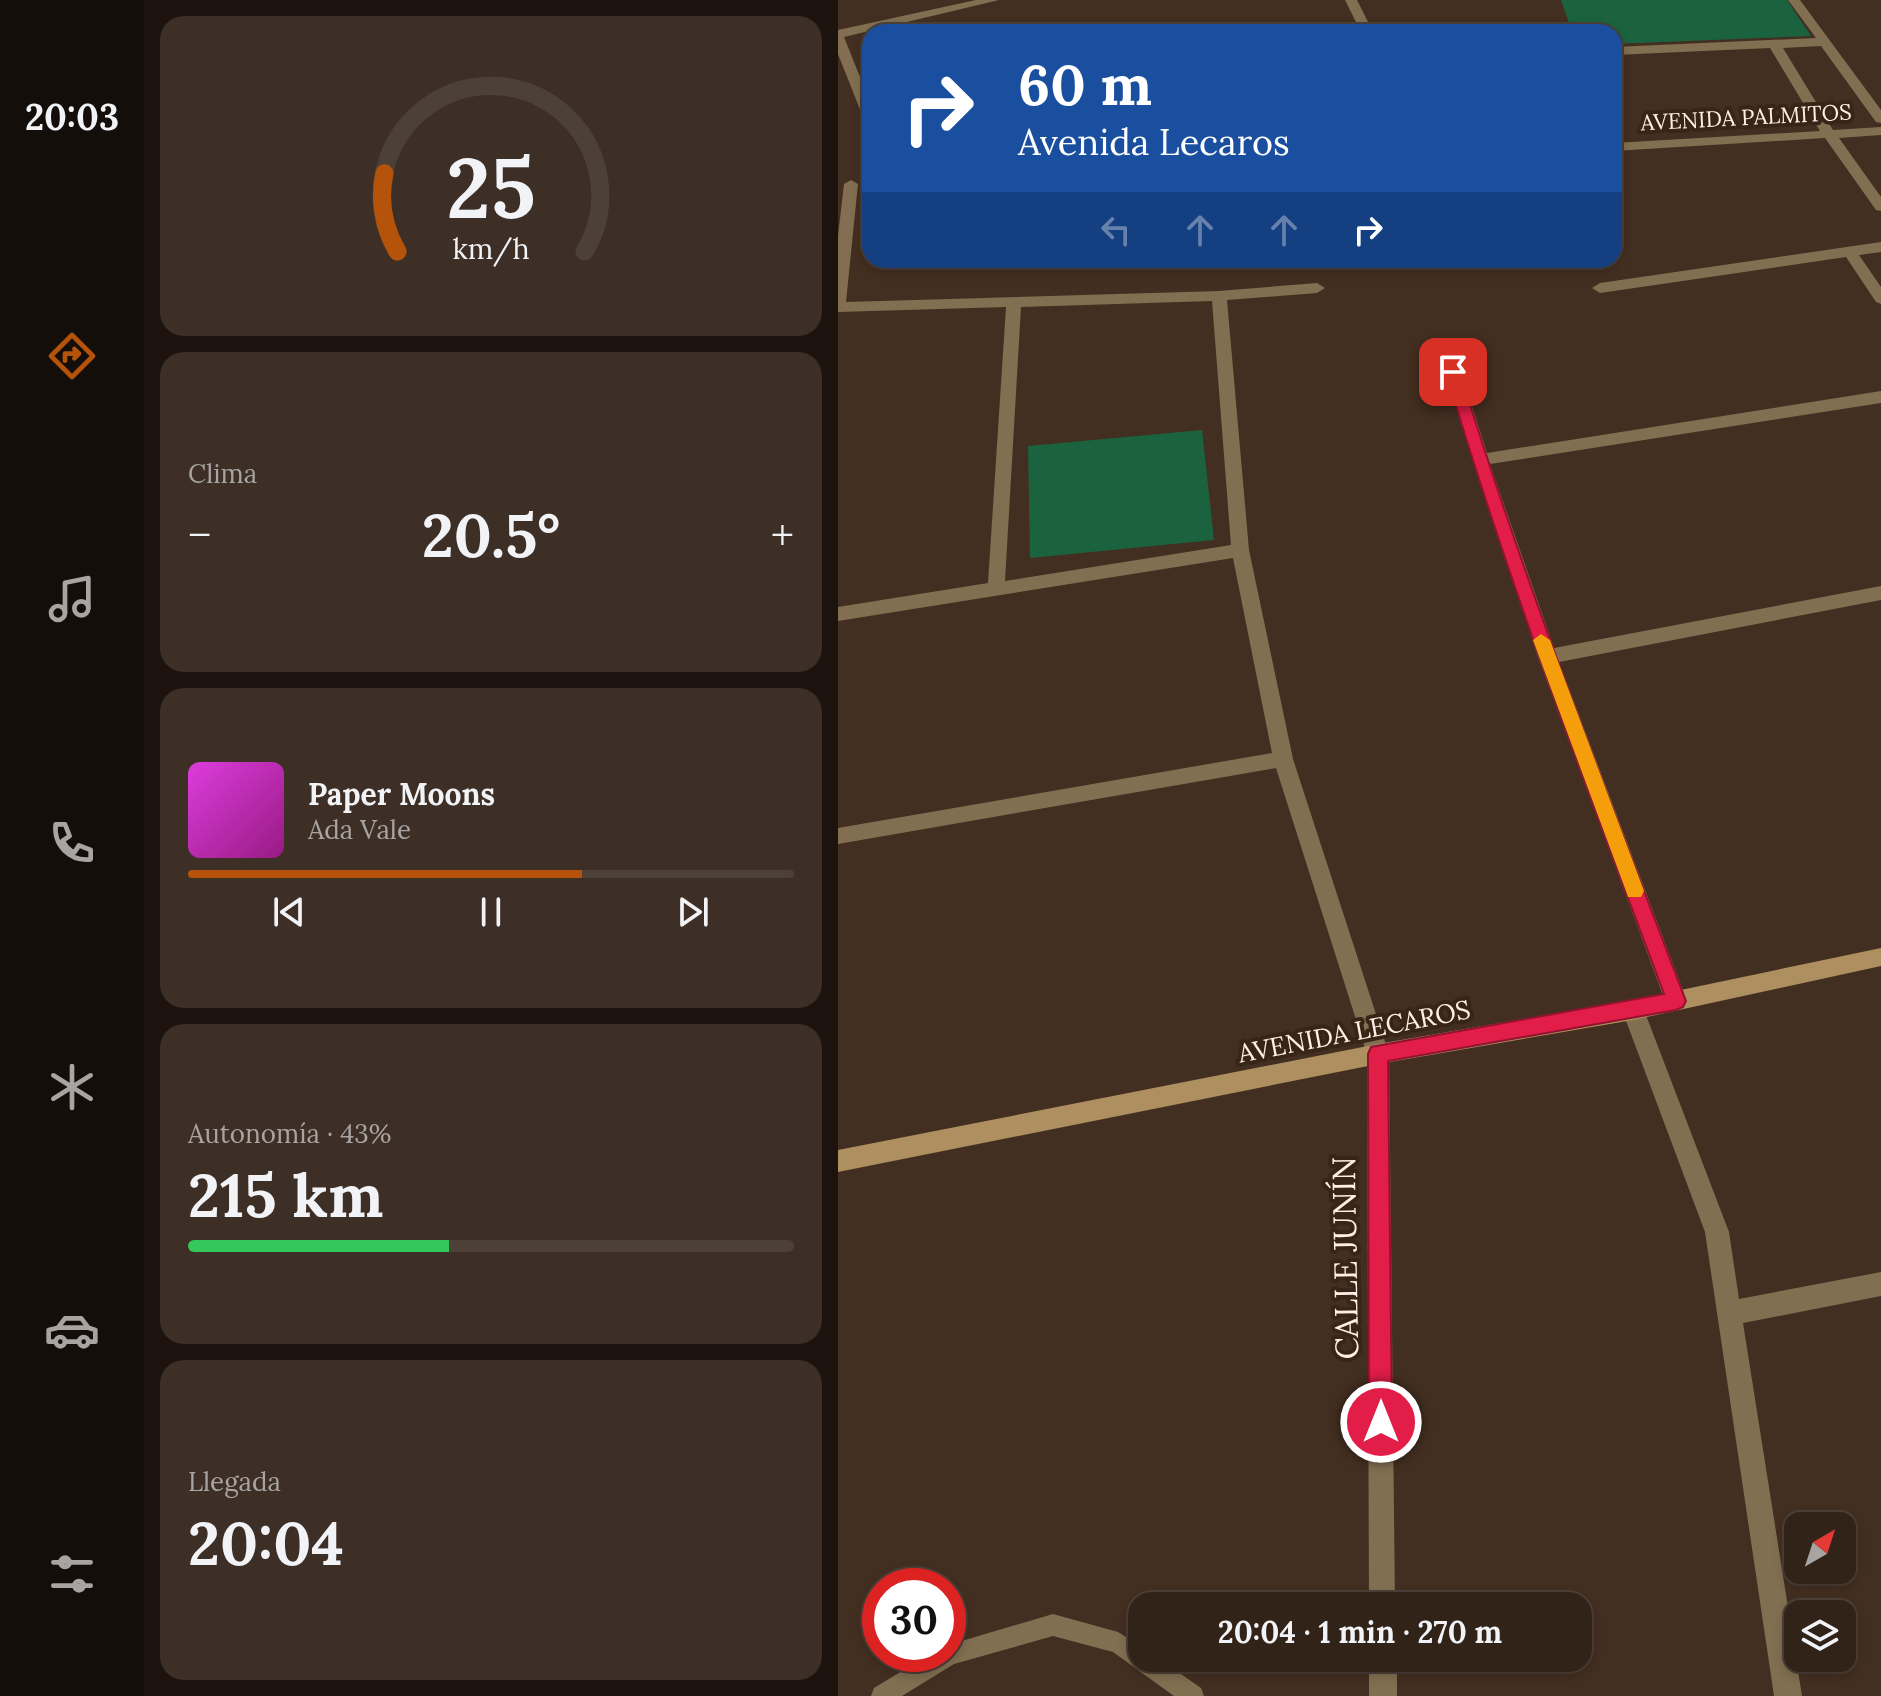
<!DOCTYPE html>
<html lang="es">
<meta charset="utf-8">
<style>
:root{--surface:#322319;--page:#3d2f26;--text:#f1f3f6;--muted:#a8a4a2;--line:#4d4038;--accent:#b45309}
body{margin:0;font-family:Lora,serif;background:var(--page);color:var(--text);height:100vh;display:flex;flex-direction:column;font-size:30px;white-space:nowrap}
*{box-sizing:border-box;margin:0}
p{font-size:26px;color:var(--muted)}
.icon{flex:none;width:44px;height:44px;fill:none;stroke:currentColor;stroke-width:2;stroke-linecap:round;stroke-linejoin:round}
.map{position:relative;flex:1;overflow:hidden}
.side{display:flex;flex-direction:column;gap:16px;padding:16px;background:#1c130e;width:694px}
.side>*{flex:none}
.guide{position:absolute;left:24px;top:24px;width:760px;height:244px;border-radius:24px;box-shadow:0 4px 12px #0003,0 0 0 2px var(--line);background:#1a4fa0;color:#fff;overflow:hidden}
.needle{width:52px;rotate:39deg}
.controls{position:absolute;left:946px;top:1512px;display:grid;gap:16px}
.controls a{display:grid;place-items:center;width:72px;height:72px;border-radius:16px;background:var(--surface);box-shadow:0 4px 12px #0003,0 0 0 2px var(--line);font-size:40px}
.speed{position:absolute;left:24px;top:1568px;display:flex;gap:16px;font-size:40px;font-weight:700;text-align:center}
.speed>*{display:grid;place-content:center;width:104px;height:104px;border-radius:50%;background:var(--surface);box-shadow:0 4px 12px #0003,0 0 0 2px var(--line);line-height:1}
.speed .limit{border:12px solid #d22;background:#fff;color:#111}
.pin{position:absolute;display:grid;place-items:center;width:68px;height:68px;color:#fff;margin:-34px;border-radius:16px;box-shadow:0 4px 12px #0006}
.me{position:absolute;width:88px;margin:-44px;rotate:0deg;stroke-linejoin:round;filter:drop-shadow(0 0 6px #0008)}
.turn{display:flex;align-items:center;gap:28px;height:168px;padding:0 24px;font-size:36px}
.turn .icon{width:104px;height:104px;stroke-width:2.5}
.turn b{display:block;font-size:56px;line-height:68px}
.lanes{display:flex;align-items:center;height:76px;padding:0 24px;background:#0003;justify-content:center;gap:40px;direction:ltr}
.lanes .off{opacity:.35}
.big{font-size:60px;font-weight:700;line-height:1.1}
.side .tile{flex:1;display:flex;flex-direction:column;justify-content:center;gap:12px;min-width:0;padding:0 28px;border-radius:24px;background:var(--page)}
.side .dial{align-items:center;gap:0}
.dial svg{height:208px;overflow:visible;fill:none;stroke:var(--line);stroke-width:7;stroke-linecap:round;text-anchor:middle}
.dial text{fill:var(--text);stroke:none}
.song{display:flex;align-items:center;gap:24px}
.cover{width:96px;height:96px;border-radius:12px;background:linear-gradient(135deg,hsl(300 70% 55%),hsl(310 70% 35%))}
.played{height:8px;border-radius:4px;background:linear-gradient(90deg,var(--accent) 65%,var(--line) 65%)}
.keys{display:flex;justify-content:space-around;direction:ltr}
.heat{display:flex;justify-content:space-between;align-items:center;font-size:44px;direction:ltr}
.charge{height:12px;border-radius:6px;background:linear-gradient(90deg,#34c759 43%,var(--line) 0)}
.trip{position:absolute;left:290px;top:1592px;width:464px;height:80px;border-radius:24px;background:var(--surface);box-shadow:0 4px 12px #0003,0 0 0 2px var(--line);font-weight:700;line-height:80px;text-align:center}
main{display:flex;flex:1;min-height:0}
.menu{display:flex;flex-direction:column;width:144px;justify-content:space-around;align-items:center;background:#140e0a;color:var(--muted)}
.menu .icon{width:56px;height:56px}
.menu .on{color:var(--accent)}
.menu b{font-size:36px;color:var(--text)}
.map>svg:first-child{display:block}
.green{fill:#1b623e}
.lines{fill:none;stroke-linecap:round;stroke-linejoin:round}
.lane{fill:#826f51;fill-rule:evenodd}
.street{fill:#826f51;fill-rule:evenodd}
.secondary{fill:#ae8f5f;fill-rule:evenodd}
.route{fill:#e11d48;stroke:#92132f;stroke-width:2}
.slow{fill:#f59e0b}
.labels{text-anchor:middle;dominant-baseline:central;stroke-width:8;stroke-linejoin:round;paint-order:stroke}
.far-street-label{font-size:22px;fill:#fef0e7;stroke:#392517}
.street-label{font-size:26px;fill:#fef0e7;stroke:#392517}
.near-street-label{font-size:32px;fill:#fef0e7;stroke:#392517}
</style>
<main>
<nav class="menu">
<b>20:03</b>
<svg class="icon on" aria-label="directions" viewBox="0 0 24 24"><path d="M12 3l9 9-9 9-9-9zM9 14v-3h6M13 9l2 2-2 2"/></svg>
<svg class="icon" aria-label="music" viewBox="0 0 24 24"><path d="M9 18V5l10-2v13"/><circle cx="6" cy="18" r="3"/><circle cx="16" cy="16" r="3"/></svg>
<svg class="icon" aria-label="phone" viewBox="0 0 24 24"><path d="M5 4h4l2 5-3 2q2 4 5 5l2-3 5 2v4C11 20 4 13 5 4z"/></svg>
<svg class="icon" aria-label="climate" viewBox="0 0 24 24"><path d="M12 3v18M4 7l16 10M4 17L20 7"/></svg>
<svg class="icon" aria-label="car" viewBox="0 0 24 24"><path d="M5 17H2v-5l4-1 3-4h7l3 4 3 1v5h-3M9 17h6M6 11h13"/><circle cx="7" cy="17" r="2"/><circle cx="17" cy="17" r="2"/></svg>
<svg class="icon" aria-label="filters" viewBox="0 0 24 24"><path d="M4 7h16M4 17h16"/><circle cx="9" cy="7" r="2"/><circle cx="15" cy="17" r="2"/></svg>
</nav>
<section class="side">
<div class="tile dial"><svg viewBox="0 0 100 80">
<path d="M14 69A42 42 0 1 1 86 69"/>
<path d="M14 69A42 42 0 0 1 9 39" stroke="#b45309"/>
<text x="50" y="56" font-size="32" font-weight="700">25</text>
<text x="50" y="72" font-size="11">km/h</text>
</svg></div>
<div class="tile"><p>Clima</p>
<div class="heat"><a>−</a><b class="big">20.5°</b><a>+</a></div>
</div>
<div class="tile">
<div class="song"><i class="cover"></i><div><b>Paper Moons</b><p>Ada Vale</p></div></div>
<div class="played"></div>
<div class="keys"><svg class="icon" aria-label="previous" viewBox="0 0 24 24"><path d="M18 5L8 12l10 7zM5 5v14"/></svg><svg class="icon" aria-label="pause" viewBox="0 0 24 24"><path d="M8 5v14M16 5v14"/></svg><svg class="icon" aria-label="next" viewBox="0 0 24 24"><path d="M6 5l10 7-10 7zM19 5v14"/></svg></div>
</div>
<div class="tile"><p>Autonomía · 43%</p><b class="big">215 km</b><div class="charge"></div></div>
<div class="tile"><p>Llegada</p><b class="big">20:04</b></div>
</section>
<div class="map">
<svg width="1043" height="1696" viewBox="0 0 1043 1696">
<rect width="100%" height="100%" fill="#432f21"/>
<!-- green -->
<g class="green">
<polygon points="723,0 949,0 973,36 776,44 776,32 734,32"/>
<polygon points="364,430 376,540 192,558 190,446"/>
</g>
<g class="lines">
<!-- lane -->
<polygon class="lane" points="215,1614 280,1632 304,1647 304,1658 320,1658 363,1688 366,1696 336,1696 275,1652 215,1636 116,1664 64,1696 33,1696 36,1688 92,1654 110,1654 110,1645"/>
<!-- street -->
<g class="street">
<polygon points="138,0 161,0 6,37 32,102 32,123 27,122 0,54 0,30"/>
<polygon points="507,0 519,0 535,32 523,32"/>
<polygon points="950,0 962,0 1043,110 1043,123 1038,122 983,46 945,48 995,130 1043,127 1043,135 1001,138 1043,197 1043,211 1038,210 987,138 776,151 776,143 982,131 932,48 776,55 776,47 978,38"/>
<path d="M13,180l7,4 -12,118 373,-11 98,-8 8,5 -8,5 -90,7 22,250 44,209 96,295 6,552h-26l-2,-552 -91,-286 -438,76v-16l434,-75 -39,-195 -395,63v-14l150,-24 18,-276 -168,5v-76l6,-52zM374,301l19,244 -226,36 16,-274z"/>
<polygon points="1043,242 1043,252 1021,255 1043,287 1043,304 1038,302 1008,257 762,293 754,288 762,283"/>
<polygon points="615,367 623,372 649,453 1043,391 1043,403 652,464 716,648 1043,586 1043,600 721,662 849,1001 846,1008 838,1011 830,1008 827,1001 700,657 607,372"/>
<polygon points="795,1000 803,1003 806,1010 891,1232 901,1299 1043,1272 1043,1296 905,1323 964,1696 936,1696 867,1232 784,1010 787,1003"/>
<rect x="531" y="1658" width="28" height="38"/>
</g>
<!-- secondary -->
<polygon class="secondary" points="1043,948 1043,966 795,1020 540,1064 0,1172 0,1150 540,1044 795,1000"/>
</g>
<!-- route -->
<path class="route" d="M615,367l7,5c65,213 147,421 226,629l-3,6 -7,3 -288,51 4,361 -3,8 -8,3 -8,-3 -4,-8 -1,-368 3,-7 293,-53c-77,-206 -156,-411 -218,-622z"/>
<!-- slow -->
<polygon class="slow" points="703,634 712,640 806,891 803,897 790,897 788,891 695,640"/>
<g class="labels">
<!-- far-street labels -->
<g class="far-street-label">
<text transform="translate(908 117) rotate(-3)">AVENIDA PALMITOS</text>
</g>
<!-- street labels -->
<g class="street-label">
<text transform="translate(516 1031) rotate(-11)">AVENIDA LECAROS</text>
</g>
<!-- near-street labels -->
<g class="near-street-label">
<text transform="translate(507 1258) rotate(-91)">CALLE JUNÍN</text>
</g>
</g>
</svg>
<div class="controls">
<a><svg class="needle" viewBox="-14 -14 28 28"><path d="M0-13l5 13h-10z" fill="#e53935"/><path d="M0 13l5-13h-10z" fill="#a8a4a2"/></svg></a>
<a><svg class="icon" aria-label="layers" viewBox="0 0 24 24"><path d="M12 4l9 5-9 5-9-5zM3 14l9 5 9-5"/></svg></a>
</div>
<div class="speed"><div class="limit">30</div></div>
<div class="pin" style="left:615px;top:372px;background:#d93025"><svg class="icon" aria-label="arrive" viewBox="0 0 24 24"><path d="M6 21V4h12l-3 4 3 4H6"/></svg></div>
<svg class="me" style="left:543px;top:1422px" viewBox="-20 -20 40 40"><circle r="17" fill="#e11d48" stroke="#fff" stroke-width="3"/><path d="M0-11L8 9 0 5-8 9z" fill="#fff"/></svg>
<div class="trip">20:04 · 1 min · 270 m</div>
<div class="guide">
<div class="turn"><svg class="icon" aria-label="right" viewBox="0 0 24 24"><path d="M7 20v-9h11M14 6l5 5-5 5"/></svg><div><b>60 m</b>Avenida Lecaros</div></div>
<div class="lanes"><svg class="icon off" aria-label="left" viewBox="0 0 24 24"><path d="M17 20v-9H6M10 6l-5 5 5 5"/></svg><svg class="icon off" aria-label="ahead" viewBox="0 0 24 24"><path d="M12 20V5M6 11l6-6 6 6"/></svg><svg class="icon off" aria-label="ahead" viewBox="0 0 24 24"><path d="M12 20V5M6 11l6-6 6 6"/></svg><svg class="icon" aria-label="right" viewBox="0 0 24 24"><path d="M7 20v-9h11M14 6l5 5-5 5"/></svg></div>
</div>
</div>
</main>
